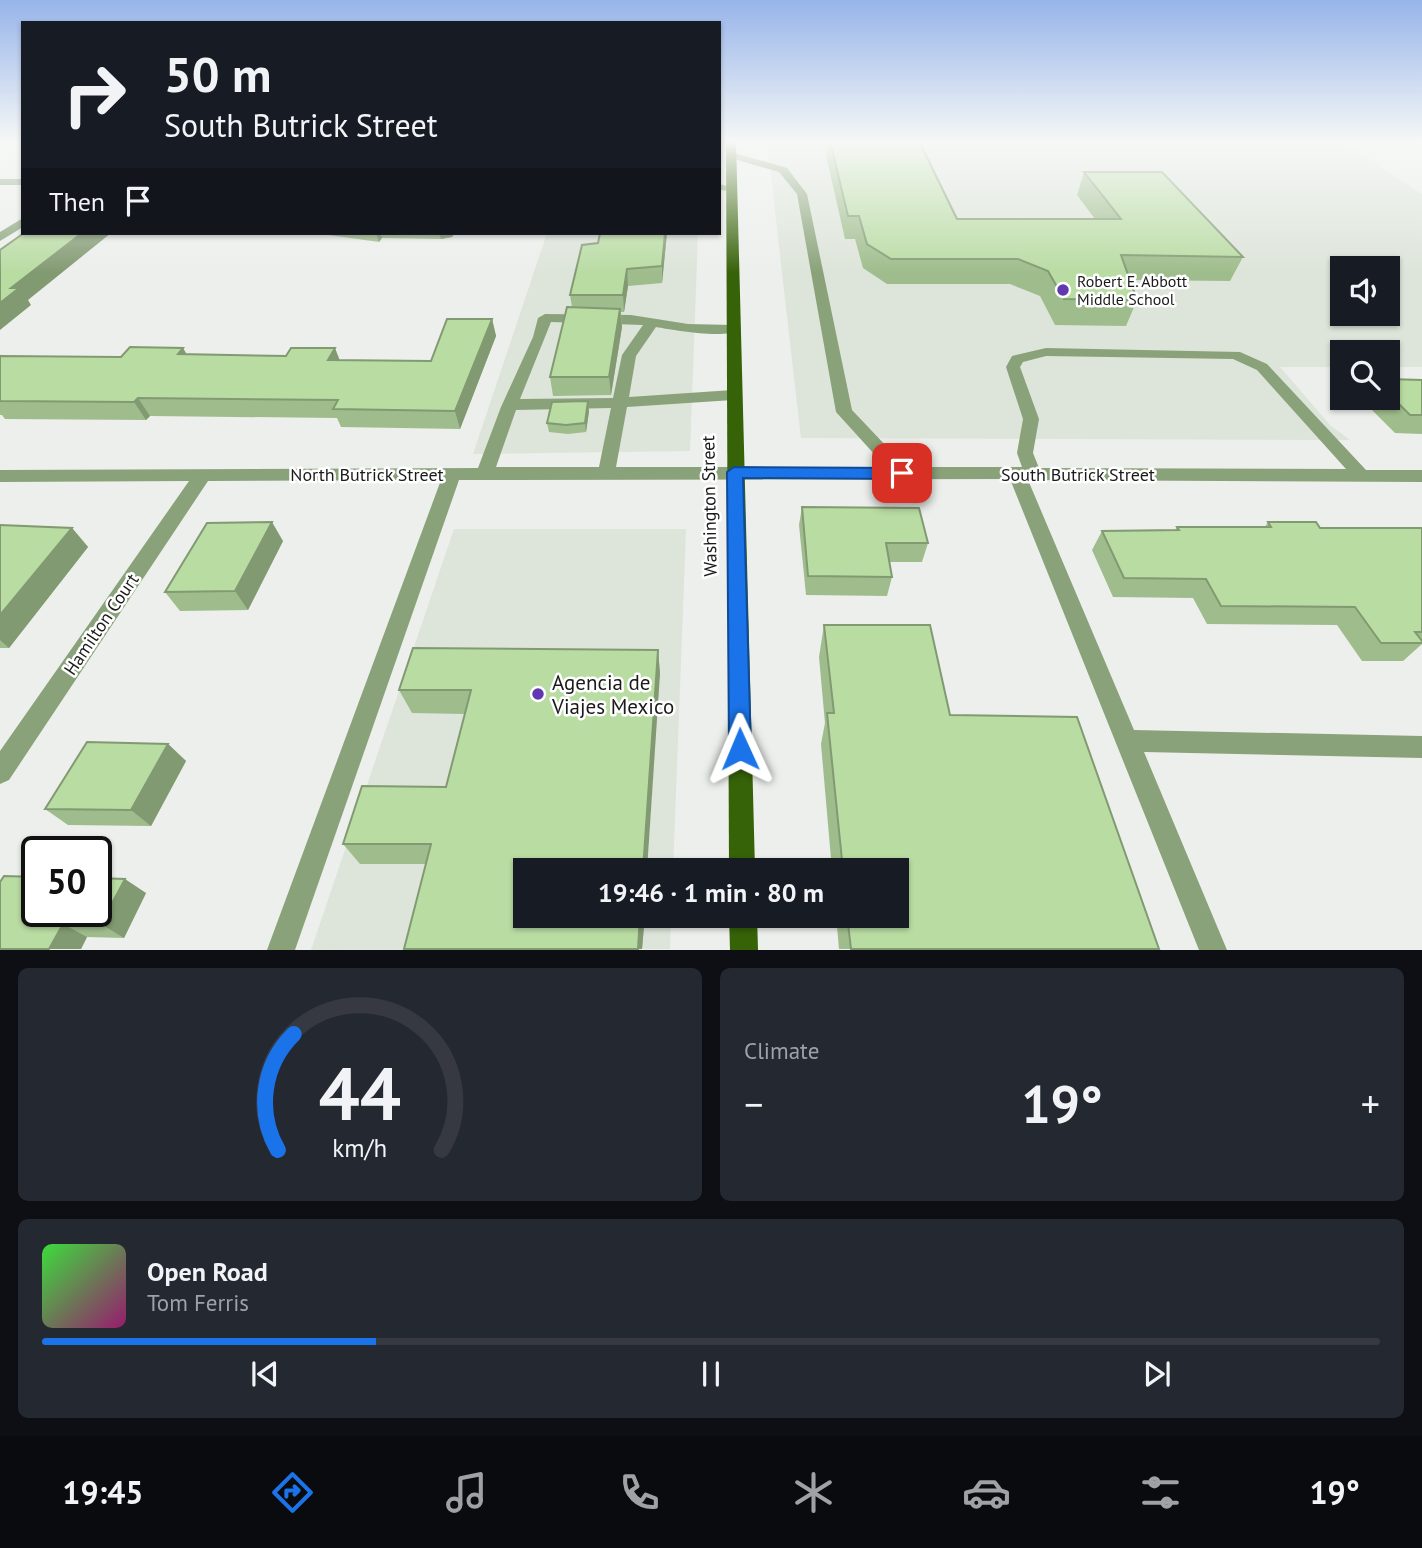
<!DOCTYPE html>
<meta charset="utf-8">
<style>
:root{--surface:#171b24;--page:#242831;--text:#f1f3f6;--muted:#9ea1a6;--line:#363941;--accent:#1a73e8}
body{margin:0;font-family:"PT Sans",sans-serif;background:var(--page);color:var(--text);height:100vh;display:flex;flex-direction:column;font-size:26px;white-space:nowrap}
*{box-sizing:border-box;margin:0}
p{font-size:23px;color:var(--muted)}
.icon{flex:none;width:38px;height:38px;fill:none;stroke:currentColor;stroke-width:2;stroke-linecap:round;stroke-linejoin:round}
.map{position:relative;height:950px;overflow:hidden}
.side{display:flex;flex-direction:column;gap:18px;padding:18px;background:#0d0f14;flex:1}
.side>*{flex:none}
.banner{position:absolute;left:21px;top:21px;width:700px;height:214px;border-radius:0px;box-shadow:0 2px 5px #0004;background:#171b24;color:var(--text);overflow:hidden}
.buttons{position:absolute;left:1330px;top:256px;display:grid;gap:14px}
.buttons a{display:grid;place-items:center;width:70px;height:70px;border-radius:0px;background:var(--surface);box-shadow:0 2px 5px #0004;font-size:35px}
.speed{position:absolute;left:21px;top:836px;display:flex;gap:14px;font-size:35px;font-weight:700;text-align:center}
.speed>*{display:grid;place-content:center;width:91px;height:91px;border-radius:50%;background:var(--surface);box-shadow:0 2px 5px #0004;line-height:1}
.speed .limit{border:4px solid #111;border-radius:10px;background:#fff;color:#111}
.pin{position:absolute;display:grid;place-items:center;width:60px;height:60px;color:#fff;margin:-30px;border-radius:14px;box-shadow:0 4px 10px #0006}
.me{position:absolute;width:77px;margin:-38px;rotate:359deg;stroke-linejoin:round;filter:drop-shadow(0 0 5px #0008)}
.turn{display:flex;align-items:center;gap:24px;height:147px;padding:0 28px;font-size:32px}
.turn .icon{width:91px;height:91px;stroke-width:2.5}
.turn b{display:block;font-size:49px;line-height:60px}
.then{display:flex;align-items:center;height:66px;padding:0 28px;background:#0003;gap:14px;font-size:26px}
.big{font-size:52px;font-weight:600;line-height:1.1}
.side .widget{flex:1;display:flex;flex-direction:column;justify-content:center;gap:10px;min-width:0;padding:0 24px;border-radius:10px;background:var(--page)}
.side .dial{align-items:center;gap:0}
.dial svg{height:182px;overflow:visible;fill:none;stroke:var(--line);stroke-width:7;stroke-linecap:round;text-anchor:middle}
.dial text{fill:var(--text);stroke:none}
.song{display:flex;align-items:center;gap:21px}
.cover{width:84px;height:84px;border-radius:10px;background:linear-gradient(135deg,hsl(120 70% 55%),hsl(320 70% 35%))}
.played{height:7px;border-radius:4px;background:linear-gradient(90deg,var(--accent) 25%,var(--line) 25%)}
.keys{display:flex;justify-content:space-around;direction:ltr}
.heat{display:flex;justify-content:space-between;align-items:center;font-size:38px;direction:ltr}
.side .tiles{flex:1;display:grid;gap:18px;grid-template-columns:1fr 1fr}
.widget:last-child{grid-column:span 2}
.trip{position:absolute;left:513px;top:858px;width:396px;height:70px;border-radius:0px;background:var(--surface);box-shadow:0 2px 5px #0004;font-weight:600;line-height:70px;text-align:center}
.tab-bar{display:flex;height:112px;justify-content:space-around;align-items:center;background:#090b0e;color:var(--muted)}
.tab-bar .icon{width:49px;height:49px}
.tab-bar .current{color:var(--accent)}
.tab-bar b{font-size:32px;color:var(--text)}
.map>svg:first-child{display:block}
.built{fill:#dde4d9;fill-rule:evenodd}
.lines{fill:none;stroke-linecap:round;stroke-linejoin:round}
.minor{fill:#89a279;fill-rule:evenodd}
.major{fill:#366208;fill-rule:evenodd}
.wall{fill:#9fbd8c}
.shaded-wall{fill:#829a72}
.building{fill:#b9dca3;stroke:#829a72;stroke-width:2}
.route{fill:#1a73e8;stroke:#114b97;stroke-width:2}
.poi-dot{fill:#6039b1;stroke:#fff;stroke-width:2.5}
.labels{text-anchor:middle;dominant-baseline:central;stroke-width:5;stroke-linejoin:round;paint-order:stroke}
.far-poi-label{font-size:16px;fill:#191a19;stroke:#fff;text-anchor:start}
.street-label{font-size:18px;fill:#191a19;stroke:#fff}
.near-poi-label{font-size:21px;fill:#191a19;stroke:#fff;text-anchor:start}
</style>
<div class="map">
<svg width="1422" height="950" viewBox="0 0 1422 950">
<rect width="100%" height="100%" fill="#ecefeb"/>
<!-- built -->
<g class="built">
<path d="M767,141h575l80,53v173h-34v-15h-46v15h-62l50,58 20,15 -549,-2zM1342,268h46v45h-46z"/>
<polygon points="547,233 698,233 690,451 473,454"/>
<polygon points="454,529 686,529 673,870 525,870 525,915 671,915 670,949 311,950"/>
</g>
<g class="lines">
<!-- minor -->
<g class="minor">
<path d="M731,152l56,16 20,26 45,216 54,57h116l-5,-14 6,-34 -17,-52 6,-11 34,-8 194,4 27,12 99,106h56v12l-394,-2 106,250 288,6v22l-278,-6 83,198h-28l-189,-471 -551,1 -164,470h-28l174,-470 -233,1 -199,299 -9,4v-33l189,-270 -189,1v-12l478,-2 23,-61 32,-70 5,-19 7,-4 86,1 57,9 45,1 7,4c-13,11 -66,1 -84,-2l-20,29 -7,41 104,-7 8,5 -8,5 -106,7 -11,60h270l-50,-55 -39,-218 -18,-22 -52,-15v-4zM551,322l92,3 -21,30 -9,43 -93,1zM1046,356l187,3 24,11 89,99 -307,-1 -6,-15 6,-34 -19,-52 3,-5zM611,408l-12,59h-103l20,-57z"/>
<rect x="0" y="179" width="23" height="6"/>
<polygon points="719,184 736,188 731,191 719,190"/>
<polygon points="23,218 23,227 0,241 0,232"/>
</g>
<!-- major -->
<g class="major">
<polygon points="726,141 736,141 755,870 729,870"/>
<polygon points="729,915 757,915 758,950 730,950"/>
</g>
</g>
<!-- wall -->
<g class="wall">
<polygon points="828,141 919,141 957,219 1095,219 1077,195 1084,172 1243,257 1230,281 1130,280 1137,300 1126,326 1055,325 1040,296 1010,284 887,284 863,268 855,239 845,239 826,155"/>
<polygon points="314,233 513,233 512,235 454,234 452,237 441,239 382,238 379,242"/>
<polygon points="600,233 667,233 662,283 628,286 624,312 621,312 622,327 611,395 553,396 550,377 572,307 570,295 598,243"/>
<polygon points="492,319 496,336 460,429 341,427 337,418 150,416 146,420 5,419 2,415 0,415 0,354 1,356 121,357 183,348 186,354 340,360 431,361"/>
<polygon points="1388,379 1422,380 1422,434 1395,433 1360,398 1388,397"/>
<polygon points="589,411 586,432 568,434 549,432 547,423"/>
<polygon points="802,507 928,543 922,562 889,562 892,577 887,596 806,595 799,525"/>
<polygon points="1268,522 1320,528 1422,528 1422,644 1403,661 1362,661 1337,625 1207,624 1193,598 1113,597 1092,550 1102,531 1175,530 1177,527 1265,527"/>
<polygon points="0,525 72,528 88,547 9,648 0,648"/>
<polygon points="283,541 248,610 180,611 165,592"/>
<polygon points="824,625 950,715 1159,949 839,949 836,915 896,915 896,870 832,870 821,744 825,723 819,657"/>
<polygon points="658,650 660,674 525,915 645,915 642,949 404,949 426,864 360,864 343,844 446,787 465,714 412,713 399,690"/>
<polygon points="168,744 186,761 151,826 68,825 45,809"/>
<polygon points="0,882 146,893 124,938 87,937 81,949 0,949"/>
</g>
<!-- shaded-wall -->
<g class="shaded-wall">
<polygon points="82,233 111,233 28,300 31,305 0,330 0,303 11,288"/>
<polygon points="376,233 380,233 382,238 379,242"/>
<polygon points="439,233 453,233 454,234 452,237 441,239"/>
<polygon points="665,233 667,233 662,283 662,266"/>
<polygon points="627,269 628,286 624,312 623,295"/>
<polygon points="620,309 622,327 611,395 609,377"/>
<polygon points="492,319 496,336 460,429 455,411"/>
<polygon points="183,348 193,365 178,354"/>
<polygon points="335,348 342,366 328,360"/>
<polygon points="138,398 150,416 146,420 134,402"/>
<polygon points="588,401 589,411 586,432 585,423"/>
<polygon points="272,522 283,541 248,610 235,591"/>
<polygon points="72,528 88,547 9,648 0,640 0,615"/>
<polygon points="658,650 660,674 647,870 643,870"/>
<polygon points="168,744 186,761 151,826 131,810"/>
<polygon points="125,879 146,893 124,938 101,924"/>
<polygon points="640,915 645,915 642,949 638,949"/>
<polygon points="63,924 87,937 81,949 49,949"/>
</g>
<!-- building -->
<g class="building">
<polygon points="830,141 919,141 957,219 1121,219 1084,172 1162,172 1243,257 1121,255 1137,300 1064,299 1048,271 1018,259 891,259 867,244 859,216 848,216"/>
<polygon points="24,233 82,233 11,288 19,288 0,303 0,250"/>
<polygon points="600,233 665,233 662,266 627,269 623,295 570,295 582,245 598,243"/>
<polygon points="567,307 620,309 609,377 550,377"/>
<polygon points="447,319 492,319 455,411 333,409 338,400 138,398 134,402 0,401 0,356 121,357 130,347 183,348 178,354 286,356 291,348 335,348 328,360 431,361"/>
<polygon points="1388,379 1422,380 1422,415 1410,415 1388,393"/>
<polygon points="588,401 585,423 566,425 547,423 552,402"/>
<polygon points="802,507 919,508 928,543 886,543 892,577 808,576"/>
<polygon points="272,522 235,591 165,592 207,523"/>
<polygon points="1268,522 1316,522 1320,528 1422,528 1422,632 1415,632 1422,641 1422,643 1381,643 1355,607 1221,606 1206,579 1124,578 1102,531 1179,530 1177,527 1271,527"/>
<polygon points="0,525 72,528 0,615"/>
<polygon points="824,625 930,625 950,715 1077,717 1159,949 851,949 847,915 896,915 896,870 843,870 827,713 834,713"/>
<polygon points="413,648 658,650 643,870 525,870 525,915 640,915 638,949 404,949 431,844 343,844 362,786 446,787 471,690 399,690"/>
<polygon points="87,742 168,744 131,810 45,809"/>
<polygon points="4,876 37,877 37,912 96,912 96,878 125,879 101,924 63,924 49,949 0,949 0,882"/>
</g>
<!-- sky -->
<linearGradient id="sky" x2="0" y2="1"><stop stop-color="#97b4ea"/><stop offset="0.52" stop-color="#f6f8f6"/><stop offset="1" stop-color="#f6f8f6" stop-opacity="0"/></linearGradient>
<rect width="1422" height="273" fill="url(#sky)"/>
<!-- route -->
<polygon class="route" points="734,467 902,468 910,473 902,479 743,478 751,749 748,757 740,760 732,757 729,749 727,472"/>
<!-- markers -->
<g class="poi-dot">
<circle cx="1063" cy="290" r="7"/>
<circle cx="538" cy="694" r="7"/>
</g>
<g class="labels">
<!-- far-poi labels -->
<g class="far-poi-label">
<text x="1077" y="281">Robert E. Abbott<tspan x="1077" dy="18">Middle School</tspan></text>
</g>
<!-- street labels -->
<g class="street-label">
<text x="367" y="474">North Butrick Street</text>
<text x="1078" y="474">South Butrick Street</text>
<text transform="translate(709 506) rotate(-91)">Washington Street</text>
<text transform="translate(101 624) rotate(-56)">Hamilton Court</text>
</g>
<!-- near-poi labels -->
<g class="near-poi-label">
<text x="552" y="682">Agencia de<tspan x="552" dy="24">Viajes Mexico</tspan></text>
</g>
</g>
</svg>
<div class="buttons">
<a><svg class="icon" aria-label="sound" viewBox="0 0 24 24"><path d="M4 9h4l5-4v14l-5-4H4zM17 9q2 3 0 6"/></svg></a>
<a><svg class="icon" aria-label="search" viewBox="0 0 24 24"><circle cx="10" cy="10" r="6"/><path d="M15 15l6 6"/></svg></a>
</div>
<div class="speed"><div class="limit">50</div></div>
<div class="pin" style="left:902px;top:473px;background:#d93025"><svg class="icon" aria-label="arrive" viewBox="0 0 24 24"><path d="M6 21V4h12l-3 4 3 4H6"/></svg></div>
<svg class="me" style="left:740px;top:749px" viewBox="-20 -20 40 40"><path d="M0-17L14 15 0 8-14 15z" fill="#1a73e8" stroke="#fff" stroke-width="4"/></svg>
<div class="trip">19:46 · 1 min · 80 m</div>
<div class="banner">
<div class="turn"><svg class="icon" aria-label="right" viewBox="0 0 24 24"><path d="M7 20v-9h11M14 6l5 5-5 5"/></svg><div><b>50 m</b>South Butrick Street</div></div>
<div class="then">Then<svg class="icon" aria-label="arrive" viewBox="0 0 24 24"><path d="M6 21V4h12l-3 4 3 4H6"/></svg></div>
</div>
</div>
<section class="side">
<div class="tiles">
<div class="widget dial"><svg viewBox="0 0 100 80">
<path d="M14 69A42 42 0 1 1 86 69"/>
<path d="M14 69A42 42 0 0 1 21 18" stroke="#1a73e8"/>
<text x="50" y="56" font-size="32" font-weight="700">44</text>
<text x="50" y="72" font-size="11">km/h</text>
</svg></div>
<div class="widget"><p>Climate</p>
<div class="heat"><a>−</a><b class="big">19°</b><a>+</a></div>
</div>
<div class="widget">
<div class="song"><i class="cover"></i><div><b>Open Road</b><p>Tom Ferris</p></div></div>
<div class="played"></div>
<div class="keys"><svg class="icon" aria-label="previous" viewBox="0 0 24 24"><path d="M18 5L8 12l10 7zM5 5v14"/></svg><svg class="icon" aria-label="pause" viewBox="0 0 24 24"><path d="M8 5v14M16 5v14"/></svg><svg class="icon" aria-label="next" viewBox="0 0 24 24"><path d="M6 5l10 7-10 7zM19 5v14"/></svg></div>
</div>
</div>
</section>
<nav class="tab-bar">
<b>19:45</b>
<svg class="icon current" aria-label="directions" viewBox="0 0 24 24"><path d="M12 3l9 9-9 9-9-9zM9 14v-3h6M13 9l2 2-2 2"/></svg>
<svg class="icon" aria-label="music" viewBox="0 0 24 24"><path d="M9 18V5l10-2v13"/><circle cx="6" cy="18" r="3"/><circle cx="16" cy="16" r="3"/></svg>
<svg class="icon" aria-label="phone" viewBox="0 0 24 24"><path d="M5 4h4l2 5-3 2q2 4 5 5l2-3 5 2v4C11 20 4 13 5 4z"/></svg>
<svg class="icon" aria-label="climate" viewBox="0 0 24 24"><path d="M12 3v18M4 7l16 10M4 17L20 7"/></svg>
<svg class="icon" aria-label="car" viewBox="0 0 24 24"><path d="M5 17H2v-5l4-1 3-4h7l3 4 3 1v5h-3M9 17h6M6 11h13"/><circle cx="7" cy="17" r="2"/><circle cx="17" cy="17" r="2"/></svg>
<svg class="icon" aria-label="filters" viewBox="0 0 24 24"><path d="M4 7h16M4 17h16"/><circle cx="9" cy="7" r="2"/><circle cx="15" cy="17" r="2"/></svg>
<b>19°</b>
</nav>
